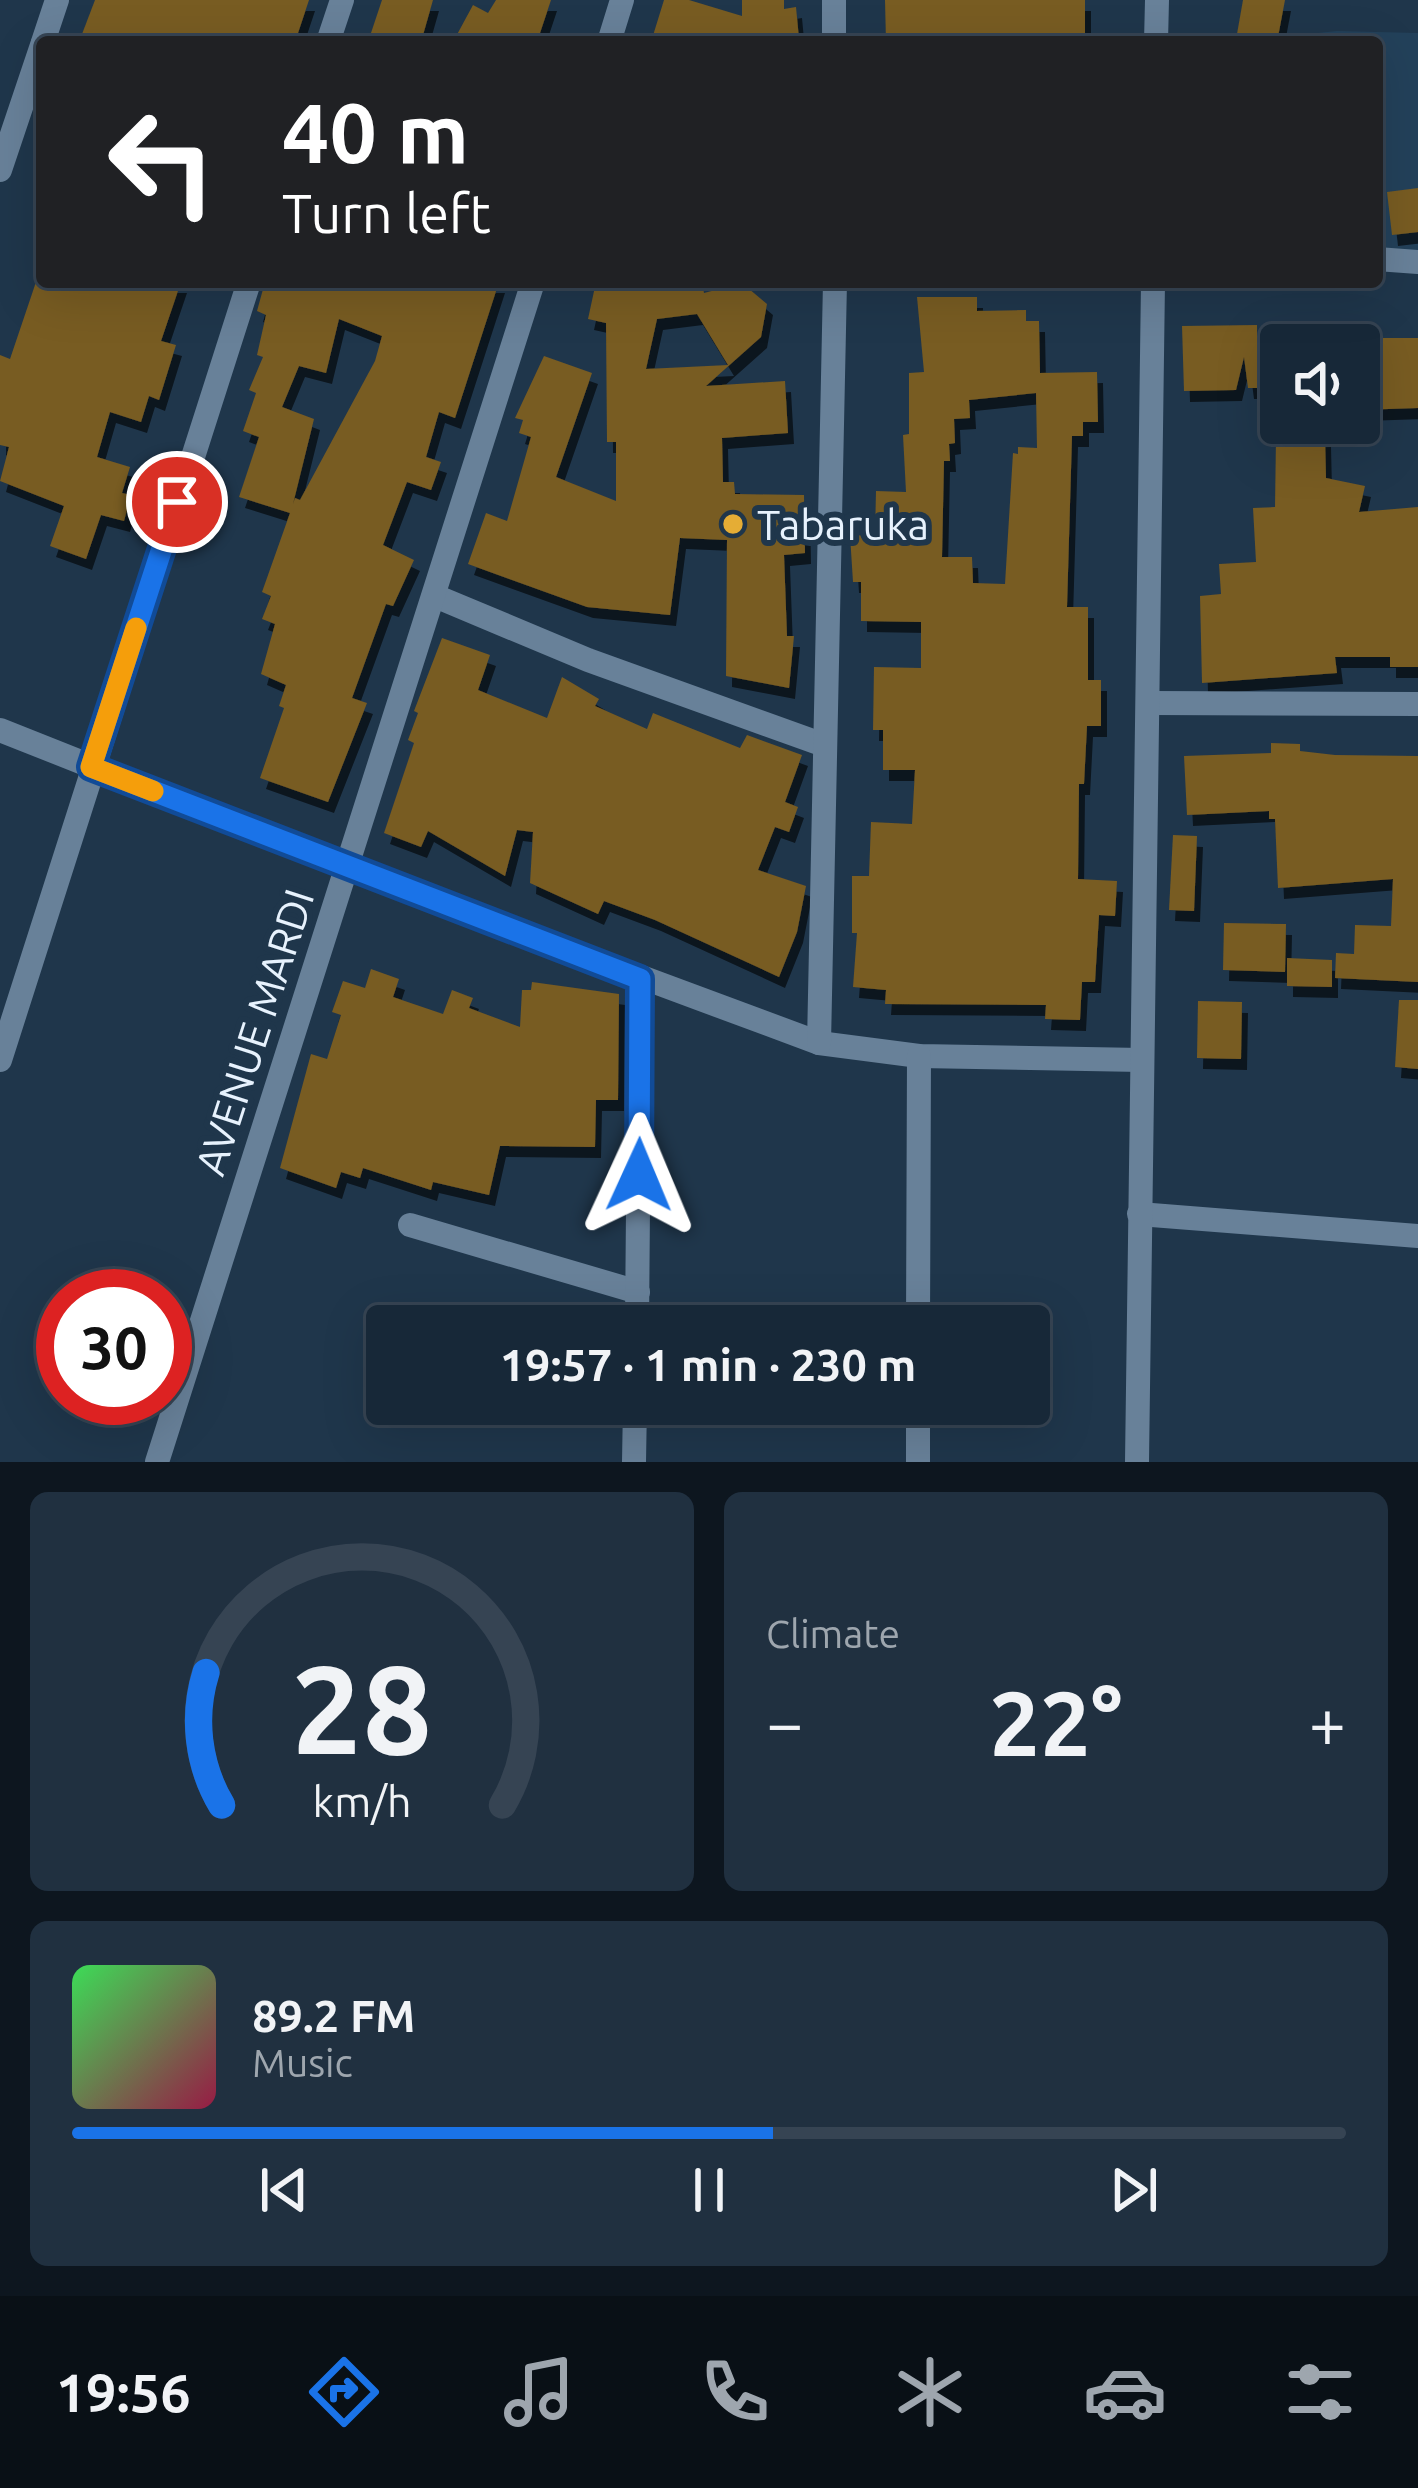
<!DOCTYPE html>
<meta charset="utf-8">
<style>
:root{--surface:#172838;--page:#203040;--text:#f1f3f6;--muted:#9ea6ae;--line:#364453;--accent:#1a73e8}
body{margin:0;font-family:Ubuntu,sans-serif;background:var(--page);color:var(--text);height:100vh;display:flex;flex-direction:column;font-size:45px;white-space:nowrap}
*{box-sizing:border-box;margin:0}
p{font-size:39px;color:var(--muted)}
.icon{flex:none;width:66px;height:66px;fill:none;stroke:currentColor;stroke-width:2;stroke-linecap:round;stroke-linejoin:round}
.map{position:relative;height:1462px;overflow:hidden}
.side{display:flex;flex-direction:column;gap:30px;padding:30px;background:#0d161f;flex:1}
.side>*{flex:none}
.hud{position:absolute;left:36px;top:36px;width:1347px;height:252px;border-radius:12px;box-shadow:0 12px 48px #0002,0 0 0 3px var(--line);background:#202124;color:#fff;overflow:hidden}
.controls{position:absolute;left:1260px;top:324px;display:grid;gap:24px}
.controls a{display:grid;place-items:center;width:120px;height:120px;border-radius:12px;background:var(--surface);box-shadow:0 12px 48px #0002,0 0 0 3px var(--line);font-size:60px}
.speed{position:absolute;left:36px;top:1269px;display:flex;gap:24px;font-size:60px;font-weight:700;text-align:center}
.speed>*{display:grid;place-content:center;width:156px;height:156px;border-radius:50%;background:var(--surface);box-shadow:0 12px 48px #0002,0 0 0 3px var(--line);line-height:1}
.speed .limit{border:18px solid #d22;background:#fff;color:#111}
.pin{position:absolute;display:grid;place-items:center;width:102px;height:102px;color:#fff;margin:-51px;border:6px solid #fff;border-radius:50%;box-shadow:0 3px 12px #0007}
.me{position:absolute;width:132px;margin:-66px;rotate:1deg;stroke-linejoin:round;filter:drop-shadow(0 0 9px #0008)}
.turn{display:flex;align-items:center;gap:42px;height:252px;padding:0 48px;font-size:54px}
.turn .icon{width:156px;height:156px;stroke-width:2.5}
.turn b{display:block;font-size:84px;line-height:102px}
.big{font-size:90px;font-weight:700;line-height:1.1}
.side .tile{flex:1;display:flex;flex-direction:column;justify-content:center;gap:18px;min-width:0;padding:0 42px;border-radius:18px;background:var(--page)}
.side .dial{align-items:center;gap:0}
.dial svg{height:312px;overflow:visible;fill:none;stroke:var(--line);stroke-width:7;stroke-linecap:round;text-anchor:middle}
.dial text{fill:var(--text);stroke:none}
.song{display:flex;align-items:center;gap:36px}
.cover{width:144px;height:144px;border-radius:18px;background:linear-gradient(135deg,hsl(130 70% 55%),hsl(340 70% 35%))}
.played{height:12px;border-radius:6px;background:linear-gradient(90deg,var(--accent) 55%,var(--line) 55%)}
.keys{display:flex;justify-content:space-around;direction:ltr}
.heat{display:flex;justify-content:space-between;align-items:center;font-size:66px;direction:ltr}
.side .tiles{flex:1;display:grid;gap:30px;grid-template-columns:1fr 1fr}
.tile:last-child{grid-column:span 2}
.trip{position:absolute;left:366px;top:1305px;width:684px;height:120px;border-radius:12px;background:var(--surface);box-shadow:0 12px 48px #0002,0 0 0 3px var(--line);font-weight:700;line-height:120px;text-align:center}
.menu{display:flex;height:192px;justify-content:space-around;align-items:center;background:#091016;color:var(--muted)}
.menu .icon{width:84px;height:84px}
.menu .on{color:var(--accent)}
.menu b{font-size:54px;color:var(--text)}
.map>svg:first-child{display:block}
.built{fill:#23415a}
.building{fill:#785b22;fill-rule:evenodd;filter:url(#shadow)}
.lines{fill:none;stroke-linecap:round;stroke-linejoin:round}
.minor{stroke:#688199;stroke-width:24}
.route-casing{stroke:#114b97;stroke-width:30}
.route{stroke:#1a73e8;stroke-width:21}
.slow{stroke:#f59e0b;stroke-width:21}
.poi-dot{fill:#e5ad35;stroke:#1f364b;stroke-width:4.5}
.labels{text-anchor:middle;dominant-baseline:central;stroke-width:12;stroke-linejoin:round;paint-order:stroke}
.poi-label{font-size:42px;fill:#e7f2fd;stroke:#1f364b;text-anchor:start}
.street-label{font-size:42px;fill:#e7f2fd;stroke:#1f364b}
</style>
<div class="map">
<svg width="1418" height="1462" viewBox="0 0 1418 1462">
<defs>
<filter id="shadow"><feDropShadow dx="6" dy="11" stdDeviation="0" flood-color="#0009"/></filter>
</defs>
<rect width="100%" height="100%" fill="#1f364b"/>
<!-- built -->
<polygon class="built" points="1337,31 1418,33 1418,252 1377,249 1377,42 1233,42"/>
<!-- building -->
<g class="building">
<polygon points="95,0 309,0 295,42 79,42"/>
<polygon points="382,0 433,0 421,42 368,42"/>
<polygon points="496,0 551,0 537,42 453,42 473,5 488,13"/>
<polygon points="664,0 689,0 742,16 742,0 784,0 784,9 796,7 799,39 651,42"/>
<polygon points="885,0 1085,0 1085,42 886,42"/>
<polygon points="1243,0 1285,0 1277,42 1237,34"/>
<polygon points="1418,188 1418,232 1392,235 1387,192"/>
<polygon points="36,282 181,282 161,341 176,345 159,400 149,396 141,422 110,412 97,457 130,467 122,493 131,495 124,521 101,515 86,559 50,546 64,506 0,481 9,447 0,445 0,355 10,359"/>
<path d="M265,282h234l-44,136 -16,-6 -13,45 15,5 -10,28 -24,-8 -24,63 31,15 -21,46 -7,-2 -34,94 15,5 -39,99 -68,-24 24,-70 -5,-2 7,-21 -25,-11 14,-50 -13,-5 9,-23 -9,-4 28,-79 -51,-16 20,-60 -16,-6 13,-38 -7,-3 14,-33 -6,-2 9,-40 -9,-4zM339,319l43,17 -7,25 -75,139 -5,-2 -2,6 21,-85 -32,-12 17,-41 27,7z"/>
<path d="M596,282h106l2,11 38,-10 25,21 -6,33 -55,49 79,-5 3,52 -66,5 1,44h11l1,12 69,1 1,58 -21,2 3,81h7l-5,52 -63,-12 1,-136 -47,-2 -10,77 -83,-8 -119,-43 18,-51 21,8 24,-84 -12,-4 4,-13 -8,-2 29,-62 48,17 -36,104 60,24v-59h-9l-1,-119 -18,-4zM697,314l31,51 -82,4 11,-50z"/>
<path d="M917,297h60v14l49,-1v11h13l1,52 57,-1 1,50h-15v14h-11l-5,171h21v73h13v46h-14l-3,58h-5l-1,95 39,2 -2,35 -16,-1 -4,67h-13l-2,38 -35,-1 1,-14 -161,-1 1,-14 -33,-3 4,-54h-5v-57h17l2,-54 41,2 3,-54h-32v-40h-10l1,-63 47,1v-46l-60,-1v-39h-8l-3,-47 25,1 1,-45 30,1 -3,-57 6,-1v-61l15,-1zM1036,393l1,55 -19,-1v7l-5,-1 -8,131 -32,-1 -1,-26h-30l2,-96h6l-1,-17 6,-1 -1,-24 16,-1 -1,-18z"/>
<polygon points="1257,325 1257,338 1273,338 1274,388 1248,388 1244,357 1236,390 1184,391 1182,326"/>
<polygon points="1369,338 1418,338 1418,408 1359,410 1359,371 1367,371 1370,362"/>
<polygon points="1325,436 1326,478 1365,486 1359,512 1418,507 1418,667 1390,667 1390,657 1335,657 1337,673 1202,683 1200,596 1221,594 1219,564 1256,562 1253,508 1275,507 1276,438"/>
<polygon points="442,638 490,655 478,690 547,718 562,677 599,699 595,706 647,729 653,713 740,748 747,735 802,755 785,802 798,807 789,832 775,827 758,870 806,886 797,932 779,977 655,920 604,901 598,914 530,883 533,832 517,830 505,876 428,831 421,847 384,833 414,743 408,740 418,713 414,711"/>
<polygon points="1271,743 1300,744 1300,751 1335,755 1418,756 1418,982 1335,978 1336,953 1354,954 1355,925 1391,926 1393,879 1278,888 1275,819 1269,819 1269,811 1187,815 1184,756 1271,753"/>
<polygon points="1173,835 1197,836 1194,911 1169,910"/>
<polygon points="1224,923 1286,924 1285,972 1223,970"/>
<polygon points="1287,958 1332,960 1332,987 1287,986"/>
<polygon points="371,969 399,979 393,997 443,1014 452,990 473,998 469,1008 520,1027 522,990 531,990 532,982 619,994 618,1100 596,1100 595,1147 500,1146 489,1195 433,1182 431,1190 363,1168 360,1178 341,1172 336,1188 280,1168 311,1054 327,1059 341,1015 332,1012 343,981 365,988"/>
<polygon points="1399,1000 1418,1000 1418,1069 1395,1067"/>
<polygon points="1198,1001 1242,1002 1241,1059 1197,1058"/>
</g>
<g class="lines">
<!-- minor -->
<g class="minor">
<polyline points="834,0 834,42"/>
<polyline points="43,42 57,0"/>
<polyline points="328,42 342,0"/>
<polyline points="609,42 622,0"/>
<polyline points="1156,42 1157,0"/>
<polyline points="0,170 42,45"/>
<polyline points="1377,259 1418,262"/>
<polyline points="435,596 588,660 824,745"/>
<polyline points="1151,703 1418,704"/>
<polyline points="0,730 348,868 819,1043 919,1056 1142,1060"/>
<polyline points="819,1043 835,282"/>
<polyline points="0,1060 249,282"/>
<polyline points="1139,1214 1418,1236"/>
<polyline points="410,1225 638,1292"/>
<polyline points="637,1326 640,978"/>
<polyline points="918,1326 919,1056"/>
<polyline points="157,1462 533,282"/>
<polyline points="634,1462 635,1404"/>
<polyline points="918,1462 918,1404"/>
<polyline points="1137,1462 1153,282"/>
</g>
</g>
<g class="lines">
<!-- route casing -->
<g class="route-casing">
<polyline id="route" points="177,502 91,767 640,979 639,1175"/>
</g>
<!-- route -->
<use href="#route" class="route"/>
<!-- slow -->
<polyline class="slow" points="136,628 91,767 153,791"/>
</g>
<!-- markers -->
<circle class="poi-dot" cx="733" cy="524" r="12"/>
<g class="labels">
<!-- poi labels -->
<g class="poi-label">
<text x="757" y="524">Tabaruka</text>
</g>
<!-- street labels -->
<g class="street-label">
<text transform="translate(254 1032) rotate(-72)">AVENUE MARDI</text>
</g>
</g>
</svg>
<div class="controls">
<a><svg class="icon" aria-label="sound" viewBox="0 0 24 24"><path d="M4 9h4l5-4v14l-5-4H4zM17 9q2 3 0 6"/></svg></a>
</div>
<div class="speed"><div class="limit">30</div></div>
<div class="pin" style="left:177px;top:502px;background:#d93025"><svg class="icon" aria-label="arrive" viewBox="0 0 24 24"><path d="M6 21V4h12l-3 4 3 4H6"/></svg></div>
<svg class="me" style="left:639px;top:1175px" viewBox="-20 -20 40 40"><path d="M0-17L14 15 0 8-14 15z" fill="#1a73e8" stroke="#fff" stroke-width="4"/></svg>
<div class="trip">19:57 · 1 min · 230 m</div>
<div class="hud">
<div class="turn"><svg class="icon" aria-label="left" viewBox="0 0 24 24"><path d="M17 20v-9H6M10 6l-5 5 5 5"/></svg><div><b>40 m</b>Turn left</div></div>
</div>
</div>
<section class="side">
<div class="tiles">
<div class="tile dial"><svg viewBox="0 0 100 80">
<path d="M14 69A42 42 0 1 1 86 69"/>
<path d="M14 69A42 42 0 0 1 10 35" stroke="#1a73e8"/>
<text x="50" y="56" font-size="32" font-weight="700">28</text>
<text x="50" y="72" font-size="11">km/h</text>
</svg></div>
<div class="tile"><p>Climate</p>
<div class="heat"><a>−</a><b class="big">22°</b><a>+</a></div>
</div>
<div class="tile">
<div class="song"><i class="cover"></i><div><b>89.2 FM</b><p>Music</p></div></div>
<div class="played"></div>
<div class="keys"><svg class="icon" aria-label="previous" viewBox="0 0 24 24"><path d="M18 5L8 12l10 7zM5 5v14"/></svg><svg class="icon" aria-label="pause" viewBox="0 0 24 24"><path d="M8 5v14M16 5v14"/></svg><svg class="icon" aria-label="next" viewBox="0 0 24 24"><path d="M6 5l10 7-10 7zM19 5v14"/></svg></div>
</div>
</div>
</section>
<nav class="menu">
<b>19:56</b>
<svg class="icon on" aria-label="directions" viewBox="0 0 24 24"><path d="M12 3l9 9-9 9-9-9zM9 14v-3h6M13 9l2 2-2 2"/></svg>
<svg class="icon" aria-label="music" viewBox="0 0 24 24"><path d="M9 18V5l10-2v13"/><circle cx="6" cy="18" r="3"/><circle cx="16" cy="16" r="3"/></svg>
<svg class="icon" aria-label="phone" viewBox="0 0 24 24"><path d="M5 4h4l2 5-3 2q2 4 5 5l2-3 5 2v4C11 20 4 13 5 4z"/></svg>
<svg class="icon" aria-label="climate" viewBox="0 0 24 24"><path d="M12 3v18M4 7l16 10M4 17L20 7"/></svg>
<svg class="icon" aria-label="car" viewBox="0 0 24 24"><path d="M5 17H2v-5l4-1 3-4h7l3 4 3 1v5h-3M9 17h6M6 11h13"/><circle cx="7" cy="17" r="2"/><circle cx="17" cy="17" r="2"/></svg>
<svg class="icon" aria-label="filters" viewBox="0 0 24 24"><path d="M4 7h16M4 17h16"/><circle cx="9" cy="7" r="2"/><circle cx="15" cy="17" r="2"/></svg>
</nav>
